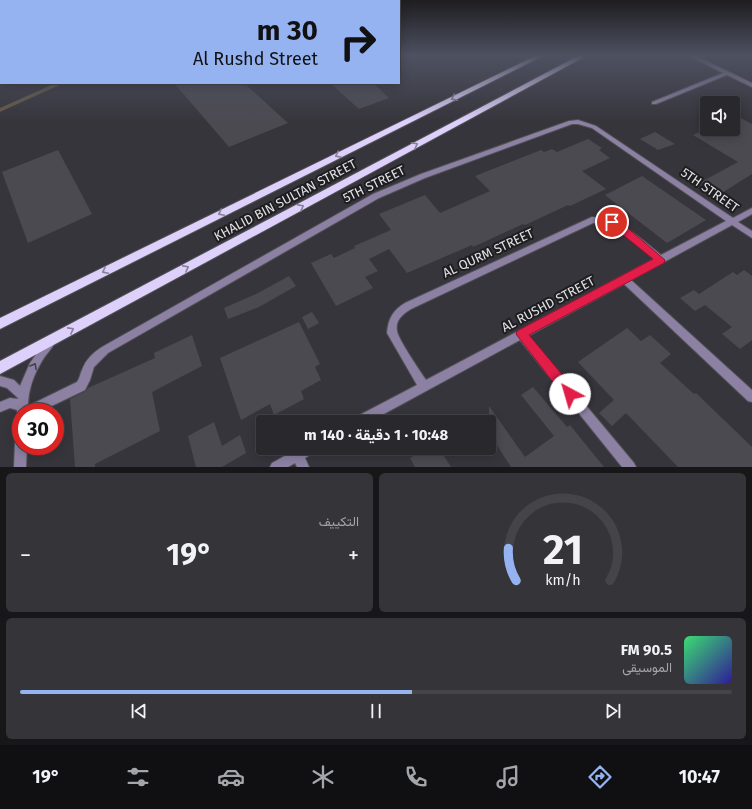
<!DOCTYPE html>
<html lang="ar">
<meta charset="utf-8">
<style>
:root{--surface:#29282d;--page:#353439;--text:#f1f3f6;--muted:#a5a6aa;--line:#454449;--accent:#95b2f1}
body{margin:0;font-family:"Fira Sans",Vazirmatn,sans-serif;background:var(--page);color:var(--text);direction:rtl;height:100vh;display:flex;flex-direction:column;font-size:15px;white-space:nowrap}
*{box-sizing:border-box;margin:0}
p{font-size:13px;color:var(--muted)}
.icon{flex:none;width:22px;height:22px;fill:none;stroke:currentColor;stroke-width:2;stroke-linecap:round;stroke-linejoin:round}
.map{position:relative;height:467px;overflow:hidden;direction:ltr}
.panel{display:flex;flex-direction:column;gap:6px;padding:6px;background:#171619;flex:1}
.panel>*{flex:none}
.banner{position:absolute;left:0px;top:0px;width:400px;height:84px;box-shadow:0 2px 10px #0003,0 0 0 1px var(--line);direction:rtl;background:#95b2f1;color:#111;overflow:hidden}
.buttons{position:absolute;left:700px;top:96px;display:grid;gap:8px}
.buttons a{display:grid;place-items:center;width:40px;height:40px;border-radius:4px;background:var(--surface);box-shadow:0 2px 10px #0003,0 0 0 1px var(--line);font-size:20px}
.speed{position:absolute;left:12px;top:403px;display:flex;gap:8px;font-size:20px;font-weight:700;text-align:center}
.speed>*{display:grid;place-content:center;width:52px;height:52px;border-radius:50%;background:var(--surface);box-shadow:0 2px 10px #0003,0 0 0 1px var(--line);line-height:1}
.speed .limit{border:6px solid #d22;background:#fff;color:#111}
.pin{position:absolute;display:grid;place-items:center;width:34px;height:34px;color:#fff;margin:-17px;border:2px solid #fff;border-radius:50%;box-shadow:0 1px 4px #0007}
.me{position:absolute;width:44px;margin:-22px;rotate:321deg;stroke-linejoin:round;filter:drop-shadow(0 0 3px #0008)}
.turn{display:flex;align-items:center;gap:14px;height:84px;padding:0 16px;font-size:18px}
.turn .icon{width:52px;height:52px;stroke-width:2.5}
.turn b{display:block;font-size:28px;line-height:34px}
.big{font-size:30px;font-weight:700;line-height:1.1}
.panel .tile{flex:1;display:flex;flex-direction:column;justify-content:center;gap:6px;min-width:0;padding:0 14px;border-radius:6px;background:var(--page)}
.panel .dial{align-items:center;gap:0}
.dial svg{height:104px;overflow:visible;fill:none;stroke:var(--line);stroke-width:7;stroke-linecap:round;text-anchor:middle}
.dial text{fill:var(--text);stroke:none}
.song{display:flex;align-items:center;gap:12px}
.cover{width:48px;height:48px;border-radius:6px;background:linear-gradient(135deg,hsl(140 70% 55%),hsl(250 70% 35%))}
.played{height:4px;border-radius:2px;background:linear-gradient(90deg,var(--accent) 55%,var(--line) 55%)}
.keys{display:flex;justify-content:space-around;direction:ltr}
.heat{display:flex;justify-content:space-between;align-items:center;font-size:22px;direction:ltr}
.panel .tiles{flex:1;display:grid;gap:6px;grid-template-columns:1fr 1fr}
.tile:last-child{grid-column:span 2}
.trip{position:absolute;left:256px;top:415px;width:240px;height:40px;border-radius:4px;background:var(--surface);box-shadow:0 2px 10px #0003,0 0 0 1px var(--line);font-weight:700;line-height:40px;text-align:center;direction:rtl}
.tab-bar{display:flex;height:64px;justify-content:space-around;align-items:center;background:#101012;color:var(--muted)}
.tab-bar .icon{width:28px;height:28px}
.tab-bar .on{color:var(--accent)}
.tab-bar b{font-size:18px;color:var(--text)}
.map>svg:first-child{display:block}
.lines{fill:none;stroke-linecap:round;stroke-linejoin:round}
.stream{stroke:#655b45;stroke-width:3.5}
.building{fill:#4c4a51}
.street-casing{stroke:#525157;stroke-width:2}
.primary-casing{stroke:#525157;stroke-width:2}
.street{fill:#8c81a3;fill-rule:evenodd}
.primary{fill:#ddd1fb;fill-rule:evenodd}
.oneway{stroke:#878098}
.oneway2{stroke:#44404e}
.route{fill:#e11d48;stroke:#92132f}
.labels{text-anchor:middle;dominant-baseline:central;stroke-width:4;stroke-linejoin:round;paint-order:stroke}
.street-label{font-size:13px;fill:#e2e1e6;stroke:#1e1d20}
</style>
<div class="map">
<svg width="752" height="467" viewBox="0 0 752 467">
<rect width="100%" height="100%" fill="#37353c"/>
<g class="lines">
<!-- stream -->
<polyline class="stream" points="0,110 60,83"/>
</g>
<!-- building -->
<g class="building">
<polygon points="174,83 244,83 288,123 229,147"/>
<polygon points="330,83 373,83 389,98 359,109"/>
<polygon points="733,114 752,124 752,174 720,194 701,182 738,162 693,135 706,129 733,129"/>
<polygon points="655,132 675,144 658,150 640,139"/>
<polygon points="588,139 602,148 599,150 610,158 582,171 606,189 570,206 568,205 525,225 523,224 473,247 472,245 407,273 389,249 369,259 378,271 365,277 373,288 336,306 311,263 331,254 334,258 355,248 354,246 391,230 379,214 425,195 440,213 490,191 475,176 541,150 544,152 552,149 557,152"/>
<polygon points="58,150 92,214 28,243 2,172"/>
<polygon points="642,176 706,220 667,243 605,195"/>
<polygon points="744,270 752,276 752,340 740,349 722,334 732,327 705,305 695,311 680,298 694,290 699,294 733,272 737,275"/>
<polygon points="289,276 296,286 259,307 228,319 224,308 258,293"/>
<polygon points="312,312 319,323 308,329 302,317"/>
<polygon points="299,322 320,364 315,367 321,380 301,391 304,399 274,415 270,404 241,420 220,358"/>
<polygon points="627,328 641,341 650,335 671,354 660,363 694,394 696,393 752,447 752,467 678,467 626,413 612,426 599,413 614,400 578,362"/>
<polygon points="192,335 202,366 152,392 160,431 95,464 95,467 75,467 70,399 86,391 88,388 155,358 154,353"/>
<polygon points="533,387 567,427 570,425 604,467 511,467 489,433 489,406 525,457 554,436 521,395"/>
<polygon points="214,422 222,446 240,435 246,453 222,467 196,467 188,436"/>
<polygon points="426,448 439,448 451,467 415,467 410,458"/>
</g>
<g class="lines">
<!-- street casing -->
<g class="street-casing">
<g id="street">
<polygon points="689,56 696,56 752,83 752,87 727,75 656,104 652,104 652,102 723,73"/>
<path d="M578,120l18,6 137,92 19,-10v6l-14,8 14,9v7l-20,-13 -101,55 121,110v12l-4,-1 -124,-117 -96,52 106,127 2,4h-14l-102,-127 -151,82h-17l2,-4 63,-33 -30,-52c1,-14 6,-23 18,-30l187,-86c29,2 48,21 69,38l65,-34 -134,-93 -14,-4h-6l-147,54 -46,20 -271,155 -14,14 -4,13 -5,10 -46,22h-18v5l-3,-1 -1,-6 -7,-2 -10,4v-10l10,-4 8,1v-1l-11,-10 -7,-2v-10l14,4 6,6 10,-23 17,-24 3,-2 3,2 2,3c-3,7 -9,12 -13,19 -8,13 -14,29 -14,45l49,-24c3,-4 3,-8 5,-12 4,-11 11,-17 20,-23l271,-153 48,-20 148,-53zM593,223c26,2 43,20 61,36l-228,121c-6,-9 -28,-41 -29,-49 -2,-11 6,-17 14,-22z"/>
<polygon points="21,436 21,446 27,446 26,467 14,467 15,442 17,438"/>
<polygon points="299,448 317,448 315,452 305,458 309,467 297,467 295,463 288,467 270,467 272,463"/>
</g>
</g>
<!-- primary casing -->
<g class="primary-casing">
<g id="primary">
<polygon points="535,56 543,56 0,329 0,318"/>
<polygon points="578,56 586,56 0,374 0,361"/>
</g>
</g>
<!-- street -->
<use href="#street" class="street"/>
<!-- primary -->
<use href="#primary" class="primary"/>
</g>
<!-- one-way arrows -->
<defs><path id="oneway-chevron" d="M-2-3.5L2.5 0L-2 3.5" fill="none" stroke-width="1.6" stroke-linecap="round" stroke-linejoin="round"/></defs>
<g class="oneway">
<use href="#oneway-chevron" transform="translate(454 98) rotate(154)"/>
<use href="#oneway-chevron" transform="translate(415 145) rotate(-28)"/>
<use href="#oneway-chevron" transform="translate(338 155) rotate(154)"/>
<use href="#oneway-chevron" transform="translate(301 207) rotate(-28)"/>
<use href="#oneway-chevron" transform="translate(221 213) rotate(153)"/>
<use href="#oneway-chevron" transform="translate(186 268) rotate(-28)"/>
<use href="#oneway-chevron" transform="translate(105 271) rotate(153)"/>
<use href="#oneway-chevron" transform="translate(71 330) rotate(-28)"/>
</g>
<use class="oneway2" href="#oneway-chevron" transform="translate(34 366) rotate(-61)"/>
<!-- sky -->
<linearGradient id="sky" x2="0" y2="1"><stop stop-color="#1e1d21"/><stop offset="0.46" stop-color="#4d5161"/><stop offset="1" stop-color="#4d5161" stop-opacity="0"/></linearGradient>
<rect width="752" height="121" fill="url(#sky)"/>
<!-- route -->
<polygon class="route" points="612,219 624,225 665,260 664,263 529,335 575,390 576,394 575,399 570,401 566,399 516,334 517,331 653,259 607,222"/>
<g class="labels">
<!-- street labels -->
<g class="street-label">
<text transform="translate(374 184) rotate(-26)">5TH STREET</text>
<text transform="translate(710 190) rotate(35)">5TH STREET</text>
<text transform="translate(285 200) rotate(-28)">KHALID BIN SULTAN STREET</text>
<text transform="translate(488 253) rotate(-25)">AL QURM STREET</text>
<text transform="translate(548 304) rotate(-28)">AL RUSHD STREET</text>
</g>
</g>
</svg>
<div class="buttons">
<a><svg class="icon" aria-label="sound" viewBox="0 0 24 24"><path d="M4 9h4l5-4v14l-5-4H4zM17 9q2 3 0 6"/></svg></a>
</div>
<div class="speed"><div class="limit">30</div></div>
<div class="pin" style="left:612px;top:222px;background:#d93025"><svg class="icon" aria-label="arrive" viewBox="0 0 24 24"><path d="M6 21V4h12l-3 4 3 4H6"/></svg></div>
<svg class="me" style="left:570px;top:394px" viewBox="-20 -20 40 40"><circle r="19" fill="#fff"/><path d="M0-13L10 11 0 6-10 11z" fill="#e11d48"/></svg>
<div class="trip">10:48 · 1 دقيقة · 140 m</div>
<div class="banner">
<div class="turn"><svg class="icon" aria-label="right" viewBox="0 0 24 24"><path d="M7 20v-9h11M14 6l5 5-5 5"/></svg><div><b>30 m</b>Al Rushd Street</div></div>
</div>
</div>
<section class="panel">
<div class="tiles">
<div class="tile dial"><svg viewBox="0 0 100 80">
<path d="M14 69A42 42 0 1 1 86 69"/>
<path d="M14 69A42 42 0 0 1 8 44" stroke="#95b2f1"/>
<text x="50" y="56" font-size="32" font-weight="700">21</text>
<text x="50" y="72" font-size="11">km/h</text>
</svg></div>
<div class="tile"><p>التكييف</p>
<div class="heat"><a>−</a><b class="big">19°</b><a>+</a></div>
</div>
<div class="tile">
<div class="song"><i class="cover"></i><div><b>90.5 FM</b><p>الموسيقى</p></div></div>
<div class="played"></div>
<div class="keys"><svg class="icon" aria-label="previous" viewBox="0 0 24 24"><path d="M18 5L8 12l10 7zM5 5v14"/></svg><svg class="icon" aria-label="pause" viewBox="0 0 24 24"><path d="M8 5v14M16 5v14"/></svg><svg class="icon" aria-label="next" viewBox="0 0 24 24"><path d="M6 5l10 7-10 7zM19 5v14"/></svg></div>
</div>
</div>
</section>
<nav class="tab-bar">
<b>10:47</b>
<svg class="icon on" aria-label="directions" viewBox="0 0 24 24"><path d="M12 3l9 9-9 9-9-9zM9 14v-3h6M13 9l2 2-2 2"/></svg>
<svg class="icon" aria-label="music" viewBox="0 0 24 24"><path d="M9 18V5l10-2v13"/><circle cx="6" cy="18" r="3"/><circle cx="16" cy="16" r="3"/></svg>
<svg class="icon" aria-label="phone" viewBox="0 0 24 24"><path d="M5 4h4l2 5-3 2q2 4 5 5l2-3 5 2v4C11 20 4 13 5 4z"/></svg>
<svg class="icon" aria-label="climate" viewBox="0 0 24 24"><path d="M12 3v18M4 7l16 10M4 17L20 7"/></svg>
<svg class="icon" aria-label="car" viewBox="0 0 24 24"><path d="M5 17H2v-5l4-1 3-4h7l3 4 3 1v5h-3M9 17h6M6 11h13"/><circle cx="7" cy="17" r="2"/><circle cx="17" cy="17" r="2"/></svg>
<svg class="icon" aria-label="filters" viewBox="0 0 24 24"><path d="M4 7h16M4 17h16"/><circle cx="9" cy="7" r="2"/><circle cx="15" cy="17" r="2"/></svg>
<b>19°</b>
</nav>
